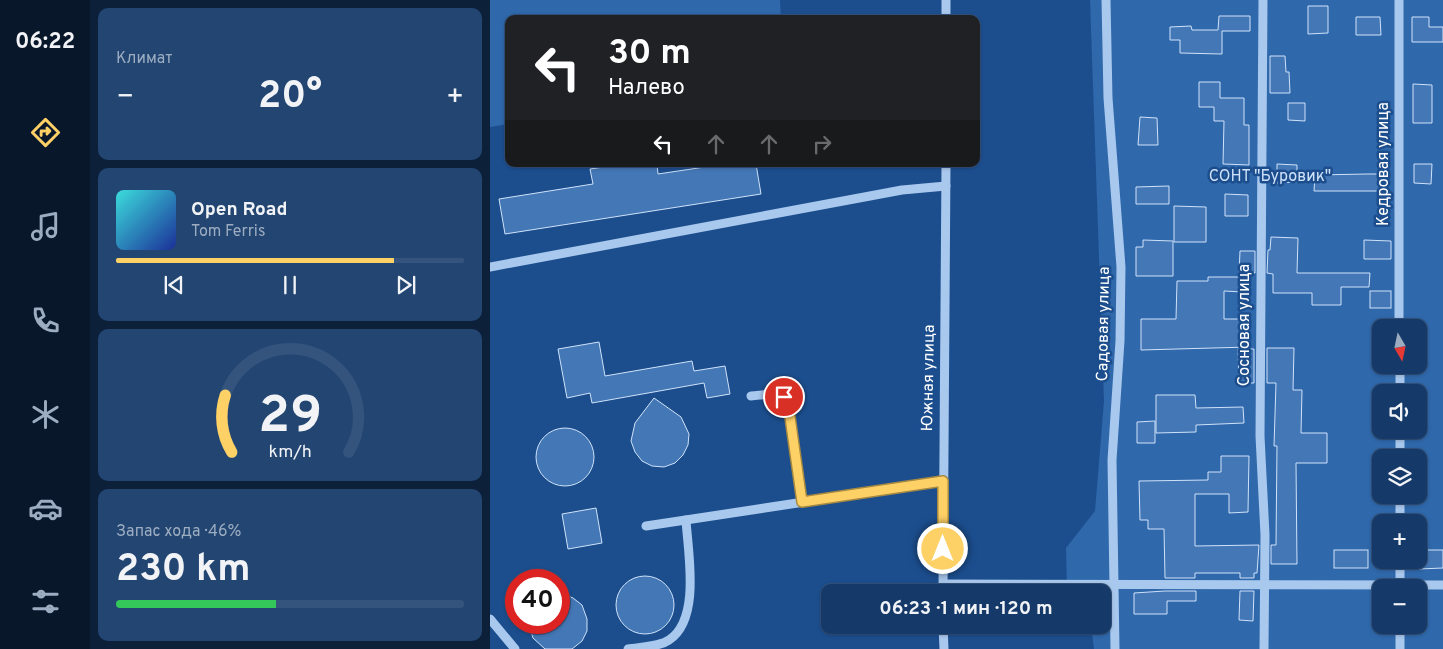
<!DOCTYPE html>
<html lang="ru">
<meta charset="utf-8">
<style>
:root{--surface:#153a6a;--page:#224572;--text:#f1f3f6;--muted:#9dadc1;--line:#34547e;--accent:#fed166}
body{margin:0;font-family:Overpass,sans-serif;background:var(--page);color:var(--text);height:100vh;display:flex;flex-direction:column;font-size:19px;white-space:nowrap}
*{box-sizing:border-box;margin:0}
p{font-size:16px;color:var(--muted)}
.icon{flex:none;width:28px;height:28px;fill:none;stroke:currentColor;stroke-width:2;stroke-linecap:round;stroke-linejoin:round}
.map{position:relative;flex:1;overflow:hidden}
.sheet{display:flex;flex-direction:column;gap:8px;padding:8px;background:#0c203a;width:400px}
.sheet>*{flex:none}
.banner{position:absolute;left:15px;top:15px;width:475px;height:152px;border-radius:10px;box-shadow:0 1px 4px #0004,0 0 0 1px var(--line);background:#202124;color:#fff;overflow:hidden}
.needle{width:32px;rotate:171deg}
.controls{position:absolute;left:882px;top:319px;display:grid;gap:10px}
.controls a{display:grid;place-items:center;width:55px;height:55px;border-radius:10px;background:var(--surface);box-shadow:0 1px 4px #0004,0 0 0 1px var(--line);font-size:25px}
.speed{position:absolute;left:15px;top:569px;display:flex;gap:10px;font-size:25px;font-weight:700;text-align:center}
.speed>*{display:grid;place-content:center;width:65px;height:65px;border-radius:50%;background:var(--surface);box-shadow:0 1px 4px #0004,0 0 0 1px var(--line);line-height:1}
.speed .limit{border:8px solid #d22;background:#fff;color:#111}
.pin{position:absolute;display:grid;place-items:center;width:42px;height:42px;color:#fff;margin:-21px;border:2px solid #fff;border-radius:50%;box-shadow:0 1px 5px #0007}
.me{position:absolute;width:55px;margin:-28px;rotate:0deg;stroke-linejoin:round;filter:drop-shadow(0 0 4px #0008)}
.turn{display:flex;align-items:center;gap:18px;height:105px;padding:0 20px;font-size:22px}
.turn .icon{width:65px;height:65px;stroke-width:2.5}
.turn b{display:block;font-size:35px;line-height:42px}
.lanes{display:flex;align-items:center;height:48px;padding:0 20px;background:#0003;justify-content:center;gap:25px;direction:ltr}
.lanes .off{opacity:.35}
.big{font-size:38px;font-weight:700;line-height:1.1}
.sheet .widget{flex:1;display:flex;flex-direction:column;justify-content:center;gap:8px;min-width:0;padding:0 18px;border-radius:10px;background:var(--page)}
.sheet .dial{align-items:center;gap:0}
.dial svg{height:130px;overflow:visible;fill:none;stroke:var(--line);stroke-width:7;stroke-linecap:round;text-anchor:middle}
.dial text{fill:var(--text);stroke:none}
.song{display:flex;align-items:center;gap:15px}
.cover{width:60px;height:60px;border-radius:8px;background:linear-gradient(135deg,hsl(180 70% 55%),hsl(230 70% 35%))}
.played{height:5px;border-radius:2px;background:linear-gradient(90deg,var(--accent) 80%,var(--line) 80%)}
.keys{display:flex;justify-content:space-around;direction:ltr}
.heat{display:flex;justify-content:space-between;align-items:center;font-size:28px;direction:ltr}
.charge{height:8px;border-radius:4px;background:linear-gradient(90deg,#34c759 46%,var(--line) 0)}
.trip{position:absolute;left:331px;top:584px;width:290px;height:50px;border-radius:10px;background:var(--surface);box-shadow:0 1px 4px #0004,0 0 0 1px var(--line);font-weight:700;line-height:50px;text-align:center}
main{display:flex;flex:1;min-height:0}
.tab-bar{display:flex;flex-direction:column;width:90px;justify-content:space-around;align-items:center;background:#08172a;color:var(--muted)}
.tab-bar .icon{width:35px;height:35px}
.tab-bar .active{color:var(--accent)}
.tab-bar b{font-size:22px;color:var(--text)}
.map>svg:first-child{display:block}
.green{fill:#2f68ab;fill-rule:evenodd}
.building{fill:#4477b5;stroke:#cfe2fa}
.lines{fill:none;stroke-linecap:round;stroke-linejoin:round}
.minor{stroke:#a9c8ed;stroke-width:9}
.route-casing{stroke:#a58842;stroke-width:12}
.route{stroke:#fed166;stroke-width:9}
.labels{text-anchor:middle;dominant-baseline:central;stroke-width:5;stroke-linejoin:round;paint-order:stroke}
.street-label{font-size:16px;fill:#fff;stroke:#1c4e8e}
.park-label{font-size:16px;fill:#cfe2fa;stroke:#1c4e8e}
</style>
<main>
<nav class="tab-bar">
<b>06:22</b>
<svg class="icon active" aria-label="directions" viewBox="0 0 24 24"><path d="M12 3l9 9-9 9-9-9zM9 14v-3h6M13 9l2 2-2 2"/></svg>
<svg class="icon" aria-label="music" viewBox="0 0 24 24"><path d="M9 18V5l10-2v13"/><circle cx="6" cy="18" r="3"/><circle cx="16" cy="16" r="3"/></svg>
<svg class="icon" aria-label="phone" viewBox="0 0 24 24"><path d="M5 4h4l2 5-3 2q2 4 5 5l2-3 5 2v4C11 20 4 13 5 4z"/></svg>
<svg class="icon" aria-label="climate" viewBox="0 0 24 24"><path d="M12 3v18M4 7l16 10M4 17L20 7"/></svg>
<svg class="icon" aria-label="car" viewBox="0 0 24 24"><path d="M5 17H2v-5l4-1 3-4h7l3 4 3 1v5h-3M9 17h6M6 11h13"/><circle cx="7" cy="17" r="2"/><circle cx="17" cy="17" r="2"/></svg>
<svg class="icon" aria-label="filters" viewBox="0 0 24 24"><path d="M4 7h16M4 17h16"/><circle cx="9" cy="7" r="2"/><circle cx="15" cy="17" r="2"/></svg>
</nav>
<section class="sheet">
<div class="widget"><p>Климат</p>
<div class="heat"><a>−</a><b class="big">20°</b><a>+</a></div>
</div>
<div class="widget">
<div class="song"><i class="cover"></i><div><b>Open Road</b><p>Tom Ferris</p></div></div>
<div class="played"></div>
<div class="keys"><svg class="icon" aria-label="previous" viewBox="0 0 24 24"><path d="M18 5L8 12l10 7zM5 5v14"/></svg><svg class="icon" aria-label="pause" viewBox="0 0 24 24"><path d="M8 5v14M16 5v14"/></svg><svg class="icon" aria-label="next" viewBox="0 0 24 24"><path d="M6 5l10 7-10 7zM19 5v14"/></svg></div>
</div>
<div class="widget dial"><svg viewBox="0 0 100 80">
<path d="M14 69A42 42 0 1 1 86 69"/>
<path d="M14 69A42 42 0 0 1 10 34" stroke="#fed166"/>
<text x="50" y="56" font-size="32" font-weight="700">29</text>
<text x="50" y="72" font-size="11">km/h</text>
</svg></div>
<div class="widget"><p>Запас хода · 46%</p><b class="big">230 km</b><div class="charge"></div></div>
</section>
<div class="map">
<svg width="953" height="649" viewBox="0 0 953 649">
<rect width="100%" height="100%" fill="#1c4e8e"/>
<!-- green -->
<g class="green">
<polygon points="0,0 290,0 291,19 19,19 19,124 0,127"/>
<path d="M600,0h353v649h-349l-3,-24h11v-33h-35l-1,-44 29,-37 9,-110zM891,328h38v37h-38zM891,392h38v38h-38zM891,458h38v37h-38zM891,522h38v38h-38zM891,588h38v37h-38z"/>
</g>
<!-- building -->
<g class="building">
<polygon points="818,6 838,6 838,33 818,34"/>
<polygon points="729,16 760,16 760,31 732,31 732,54 690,53 690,40 680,40 680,27 701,26 702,30 728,30"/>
<polygon points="866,17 890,17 891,35 866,35"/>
<polygon points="922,17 939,17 939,27 953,27 953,42 922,42"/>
<polygon points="780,56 795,56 796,72 799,72 800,93 780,93"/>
<polygon points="709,82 730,82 730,98 754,98 754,125 759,125 759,165 733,164 734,121 724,121 724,107 709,107"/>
<polygon points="923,84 942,85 942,123 923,123"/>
<polygon points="798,103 815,103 815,121 798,120"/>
<polygon points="650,117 667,118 668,145 648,145"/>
<polygon points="135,164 167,164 168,174 235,164 266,164 271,194 15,234 9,199 103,184 100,169"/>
<polygon points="787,164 807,165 807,182 787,183"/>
<polygon points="924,164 942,164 941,184 924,183"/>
<polygon points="877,174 895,174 894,191 824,191 825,175"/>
<polygon points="679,186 679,204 646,204 646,187"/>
<polygon points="735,194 758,195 758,216 735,216"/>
<polygon points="684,206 716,207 716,242 684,242"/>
<polygon points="781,237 808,238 807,273 880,273 879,287 851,287 851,305 822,305 822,293 783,293 783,274 777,273 778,250 780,250"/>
<polygon points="653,240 683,241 683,276 646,276 646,247 653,247"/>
<polygon points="874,240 901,241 901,259 874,259"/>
<polygon points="750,251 765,251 765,273 749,273"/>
<polygon points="718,277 752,277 752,292 734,291 734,319 759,319 759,347 651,350 651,319 686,319 687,281 718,281"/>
<rect x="880" y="291" width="21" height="17"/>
<polygon points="109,342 115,376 202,361 204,371 235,366 240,394 217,398 214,383 102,403 100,393 77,398 68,349"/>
<polygon points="777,348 804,348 803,390 812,390 811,433 837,433 837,463 806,463 807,564 781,564 781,545 786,545 787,446 784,446 786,383 777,383"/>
<polygon points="748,349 764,349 764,383 749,383"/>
<polygon points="666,395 705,395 706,408 753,407 754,423 706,425 706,432 666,433"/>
<polygon points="164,398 191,417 199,434 198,445 193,455 185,463 174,467 162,466 152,461 145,452 141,441 145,423"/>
<polygon points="665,421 665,443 647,443 647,422"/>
<circle cx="75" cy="457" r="29"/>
<polygon points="731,456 759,456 758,512 739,513 739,494 705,494 705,546 769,545 767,573 764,573 764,578 750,578 750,573 705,573 705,578 675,578 674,529 658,529 658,520 650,520 649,481 718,480 718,472 731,472"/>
<polygon points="106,508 112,543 78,549 72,514"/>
<rect x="844" y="550" width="34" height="18"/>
<polygon points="929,550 953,550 953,568 929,569"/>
<circle cx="155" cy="605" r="29"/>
<polygon points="675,591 706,591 706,601 677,601 677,614 644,614 644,593"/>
<polygon points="750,591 764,591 763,621 749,620"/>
<polygon points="69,592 83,598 92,605 97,619 97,631 92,641 82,649 55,649 43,638 38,622 69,622"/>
</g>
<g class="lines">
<!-- minor -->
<g class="minor">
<polyline points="456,0 456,19"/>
<polyline points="616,0 618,98 631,267 630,341 622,460 625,649"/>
<polyline points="773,0 770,436 775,535 774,649"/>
<polyline points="909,0 909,328"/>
<polyline points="0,267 412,190 456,186"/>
<polyline points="910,365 910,392"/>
<path d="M261,396c15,-1 28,-6 37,7l14,99"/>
<polyline points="910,430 910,458"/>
<polyline points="910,495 910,522"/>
<polyline points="156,526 453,481"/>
<polyline points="910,560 910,588"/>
<polyline points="453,584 953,585"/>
<polyline points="453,592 456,164"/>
<polyline points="0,619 25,649"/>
<polyline points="453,625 454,649"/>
<polyline points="910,625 910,649"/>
<path d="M138,649c12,-2 31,-2 41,-9 32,-21 19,-87 17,-120"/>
</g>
</g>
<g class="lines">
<!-- route casing -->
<g class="route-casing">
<polyline id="route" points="294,397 298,403 312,502 453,481 453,549"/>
</g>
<!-- route -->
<use href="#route" class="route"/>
</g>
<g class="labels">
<!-- street labels -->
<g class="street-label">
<text transform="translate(894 164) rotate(-90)">Кедровая улица</text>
<text transform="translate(614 324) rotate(-89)">Садовая улица</text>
<text transform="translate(755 325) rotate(-90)">Сосновая улица</text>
<text transform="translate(439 378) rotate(-89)">Южная улица</text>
</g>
<!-- park labels -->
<g class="park-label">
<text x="780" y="177">СОНТ "Буровик"</text>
</g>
</g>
</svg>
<div class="controls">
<a><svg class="needle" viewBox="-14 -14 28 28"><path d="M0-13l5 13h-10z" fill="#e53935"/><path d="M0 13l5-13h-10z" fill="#9dadc1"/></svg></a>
<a><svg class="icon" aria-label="sound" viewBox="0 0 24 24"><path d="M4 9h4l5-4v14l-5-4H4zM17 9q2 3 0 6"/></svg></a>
<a><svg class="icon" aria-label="layers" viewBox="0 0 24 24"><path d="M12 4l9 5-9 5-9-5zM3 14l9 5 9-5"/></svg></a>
<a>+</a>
<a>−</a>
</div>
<div class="speed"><div class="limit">40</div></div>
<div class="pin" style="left:294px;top:397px;background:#d93025"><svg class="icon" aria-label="arrive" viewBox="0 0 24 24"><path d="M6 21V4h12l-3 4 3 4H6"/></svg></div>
<svg class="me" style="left:453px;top:549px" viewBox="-20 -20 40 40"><circle r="17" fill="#fed166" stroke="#fff" stroke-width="3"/><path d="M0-11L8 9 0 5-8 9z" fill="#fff"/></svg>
<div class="trip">06:23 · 1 мин · 120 m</div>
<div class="banner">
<div class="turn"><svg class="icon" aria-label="left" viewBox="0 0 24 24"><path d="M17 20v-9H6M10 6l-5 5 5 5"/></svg><div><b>30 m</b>Налево</div></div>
<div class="lanes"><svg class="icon" aria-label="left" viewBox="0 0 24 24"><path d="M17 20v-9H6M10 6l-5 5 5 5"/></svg><svg class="icon off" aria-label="ahead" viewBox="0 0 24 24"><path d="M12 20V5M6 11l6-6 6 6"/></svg><svg class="icon off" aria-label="ahead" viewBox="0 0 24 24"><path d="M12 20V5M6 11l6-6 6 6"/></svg><svg class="icon off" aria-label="right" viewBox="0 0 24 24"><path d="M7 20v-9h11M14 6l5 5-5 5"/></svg></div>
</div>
</div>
</main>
